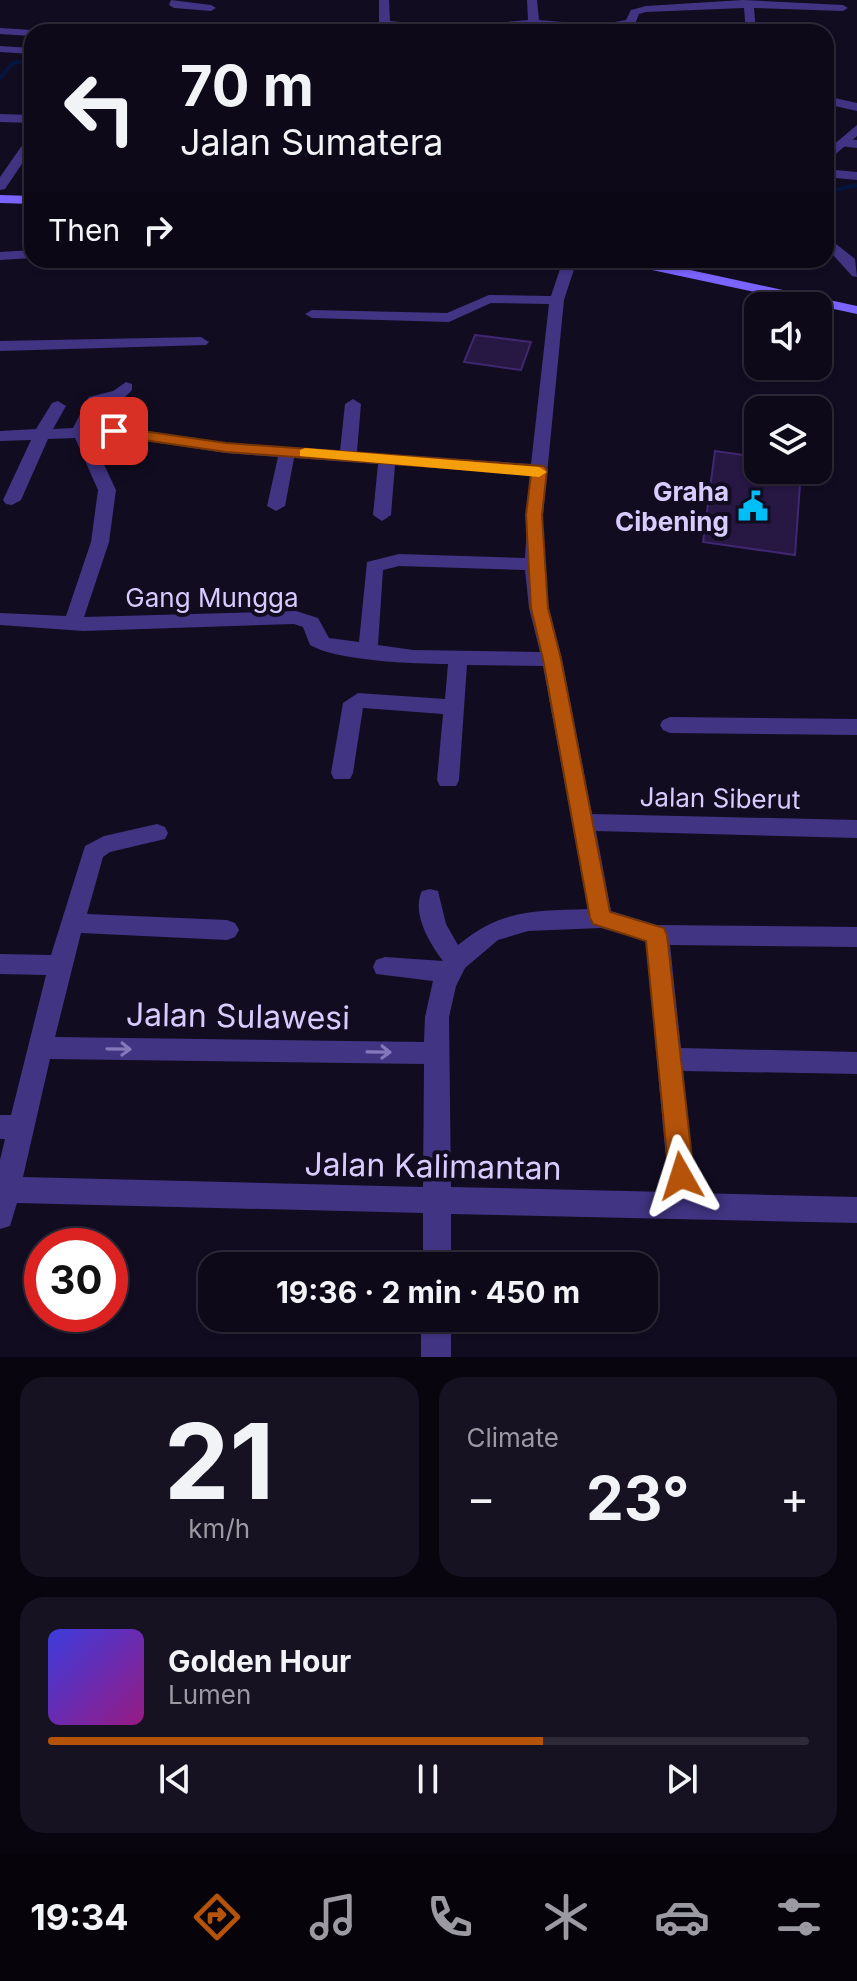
<!DOCTYPE html>
<meta charset="utf-8">
<style>
:root{--surface:#0e0919;--page:#171222;--text:#f1f3f6;--muted:#9b9aa2;--line:#2e2a38;--accent:#b45309}
body{margin:0;font-family:Inter,sans-serif;background:var(--page);color:var(--text);height:100vh;display:flex;flex-direction:column;font-size:30px;white-space:nowrap}
*{box-sizing:border-box;margin:0}
p{font-size:26px;color:var(--muted)}
.icon{flex:none;width:44px;height:44px;fill:none;stroke:currentColor;stroke-width:2;stroke-linecap:round;stroke-linejoin:round}
.map{position:relative;height:1357px;overflow:hidden}
.panel{display:flex;flex-direction:column;gap:20px;padding:20px;background:#08050e;flex:1}
.panel>*{flex:none}
.top-card{position:absolute;left:24px;top:24px;width:810px;height:244px;border-radius:24px;box-shadow:0 2px 6px #0004,0 0 0 2px var(--line);background:#0e0919;color:var(--text);overflow:hidden}
.controls{position:absolute;left:744px;top:292px;display:grid;gap:16px}
.controls a{display:grid;place-items:center;width:88px;height:88px;border-radius:16px;background:var(--surface);box-shadow:0 2px 6px #0004,0 0 0 2px var(--line);font-size:40px}
.speed{position:absolute;left:24px;top:1228px;display:flex;gap:16px;font-size:40px;font-weight:700;text-align:center}
.speed>*{display:grid;place-content:center;width:104px;height:104px;border-radius:50%;background:var(--surface);box-shadow:0 2px 6px #0004,0 0 0 2px var(--line);line-height:1}
.speed .limit{border:12px solid #d22;background:#fff;color:#111}
.pin{position:absolute;display:grid;place-items:center;width:68px;height:68px;color:#fff;margin:-34px;border-radius:16px;box-shadow:0 4px 12px #0006}
.me{position:absolute;width:88px;margin:-44px;rotate:354deg;stroke-linejoin:round;filter:drop-shadow(0 0 6px #0008)}
.turn{display:flex;align-items:center;gap:28px;height:168px;padding:0 24px;font-size:36px}
.turn .icon{width:104px;height:104px;stroke-width:2.5}
.turn b{display:block;font-size:56px;line-height:68px}
.then{display:flex;align-items:center;height:76px;padding:0 24px;background:#0003;gap:16px;font-size:30px}
.big{font-size:60px;font-weight:700;line-height:1.1}
.panel .card{flex:1;display:flex;flex-direction:column;justify-content:center;gap:12px;min-width:0;padding:0 28px;border-radius:24px;background:var(--page)}
.panel .dial{align-items:center;gap:0}
.dial b{font-size:104px;line-height:1}
.song{display:flex;align-items:center;gap:24px}
.cover{width:96px;height:96px;border-radius:12px;background:linear-gradient(135deg,hsl(240 70% 55%),hsl(310 70% 35%))}
.played{height:8px;border-radius:4px;background:linear-gradient(90deg,var(--accent) 65%,var(--line) 65%)}
.keys{display:flex;justify-content:space-around;direction:ltr}
.heat{display:flex;justify-content:space-between;align-items:center;font-size:44px;direction:ltr}
.panel .tiles{flex:1;display:grid;gap:20px;grid-template-columns:1fr 1fr}
.card:last-child{grid-column:span 2}
.trip{position:absolute;left:198px;top:1252px;width:460px;height:80px;border-radius:24px;background:var(--surface);box-shadow:0 2px 6px #0004,0 0 0 2px var(--line);font-weight:700;line-height:80px;text-align:center}
.tab-bar{display:flex;height:128px;justify-content:space-around;align-items:center;background:#06040a;color:var(--muted)}
.tab-bar .icon{width:56px;height:56px}
.tab-bar .current{color:var(--accent)}
.tab-bar b{font-size:36px;color:var(--text)}
.map>svg:first-child{display:block}
.lines{fill:none;stroke-linecap:round;stroke-linejoin:round}
.stream{stroke:#061440;stroke-width:4}
.building{fill:#261743;stroke:#3f2771;stroke-width:2}
.minor{fill:#413483;fill-rule:evenodd}
.tertiary{fill:#413483;fill-rule:evenodd}
.secondary{fill:#7b63ff;fill-rule:evenodd}
.oneway{stroke:#8578bb}
.route{fill:#b45309;stroke:#753606;stroke-width:2}
.slow{fill:#f59e0b}
.labels{text-anchor:middle;dominant-baseline:central;stroke-width:8;stroke-linejoin:round;paint-order:stroke}
.poi-label{font-size:26px;font-weight:bold;fill:#d8ccff;stroke:#120c21;text-anchor:end}
.street-label{font-size:26px;fill:#d8ccff;stroke:#120c21}
.near-street-label{font-size:32px;fill:#d8ccff;stroke:#120c21}
</style>
<div class="map">
<svg width="857" height="1357" viewBox="0 0 857 1357">
<rect width="100%" height="100%" fill="#120c21"/>
<g class="lines">
<!-- stream -->
<g class="stream">
<polyline points="0,78 13,63 32,60"/>
<polyline points="826,192 857,185"/>
</g>
</g>
<!-- building -->
<g class="building">
<polygon points="475,335 531,342 521,370 464,362"/>
<polygon points="715,451 758,457 758,470 801,470 795,555 703,542"/>
</g>
<g class="lines">
<!-- minor -->
<g class="minor">
<polygon points="171,0 211,5 216,8 211,11 174,8 169,5"/>
<polygon points="379,0 389,0 390,21 451,27 528,20 527,0 537,0 539,20 598,25 626,20 631,10 646,6 743,0 843,5 848,8 843,11 754,8 756,32 746,32 744,8 646,12 639,14 635,24 598,32 540,26 492,32 420,32 390,27 383,32 318,32 323,29 379,26"/>
<polygon points="122,22 193,29 198,32 122,29 80,32 95,25"/>
<polygon points="0,28 32,30 37,32 32,32 32,36 0,34"/>
<polygon points="0,46 32,48 32,54 0,52"/>
<polygon points="826,96 857,103 857,111 826,104"/>
<polygon points="0,114 32,115 32,123 0,122"/>
<polygon points="32,136 32,149 5,189 0,190 0,177 28,137"/>
<polygon points="843,139 857,140 857,148 839,146 839,140"/>
<polygon points="826,169 857,172 857,180 826,177"/>
<polygon points="32,250 32,258 0,260 0,252"/>
<path d="M563,260h14l-13,40 -21,215v49l6,44 13,51 30,155 265,6v18l-261,-7 15,80 46,14 200,2v20l-187,-2 11,103 176,4v22l-174,-3 13,122 161,4v26l-406,-9v52h-28v-53l-406,-10 -7,23 -10,3v-69l5,-21h-5v-24h11l35,-140 -46,-1v-20l51,1 34,-109 19,-10 53,-12 8,3 3,6 -3,6 -55,13 -7,5 -16,57 140,6 8,3 4,7 -4,7 -8,3 -146,-7 -26,104 369,5 1,-25 8,-36 -57,-7 -3,-7 3,-7 9,-3 58,4c-13,-17 -32,-48 -21,-70l8,-2 8,2 8,33 12,21c44,-36 75,-34 130,-36l-45,-243 -76,-1 -8,115 -3,6h-16l-3,-6 6,-66 -80,-6 -10,65 -3,6h-16l-3,-6 12,-70 15,-10 87,6 3,-35c-33,0 -111,-3 -138,-19l-7,-18 -9,-3 -211,7 -83,-6v-12l66,3 25,-74 7,-52 -23,-52 -27,1 -27,61 -9,5 -6,-1 -3,-4 28,-60 -31,1v-10l36,-2 16,-26 6,-2 8,5 -13,23 20,-1 16,-31 24,-6 13,-9 6,2v6l-7,7 -23,6 -12,24 24,-1 112,17 114,8 5,-47 8,-5 8,5 -4,48 174,12 18,-160 -58,-1 -42,19 -137,-4 -7,-4 7,-4 135,3 42,-18 62,1zM114,436l112,17 52,4 -11,49 9,5 9,-5 9,-48 84,6 -5,51 9,6 9,-6 4,-50 135,9 -5,84 -126,-4 -32,8 -8,80 -30,-4 -11,-20 -22,-7 -212,6 25,-75 7,-52 -25,-53zM399,566l126,4 4,38 11,44 -127,-2 -35,-5 5,-75zM601,928l45,13 23,251 -218,-5 -2,-170 7,-31 9,-18 33,-28 30,-9zM50,1059l374,5 -1,123 -400,-10z"/>
<polygon points="201,337 209,342 206,345 0,351 0,341"/>
<polygon points="670,717 857,719 857,735 670,733 663,730 660,725 663,720"/>
<rect x="421" y="1318" width="30" height="39"/>
</g>
<!-- tertiary -->
<g class="tertiary">
<polygon points="857,125 857,136 826,162 826,151"/>
<polygon points="826,236 855,259 857,277 852,276 826,247"/>
</g>
<!-- secondary -->
<g class="secondary">
<polygon points="0,195 32,196 32,204 0,203"/>
<polygon points="617,260 644,260 857,306 857,314 624,264"/>
</g>
</g>
<!-- one-way arrows -->
<defs><path id="oneway-shaft" d="M-6 0H5M1.5-3L5.5 0L1.5 3" fill="none" stroke-width="1.6" stroke-linecap="round" stroke-linejoin="round" transform="scale(2)"/></defs>
<g class="oneway">
<use href="#oneway-shaft" transform="translate(119 1049) rotate(1)"/>
<use href="#oneway-shaft" transform="translate(379 1052) rotate(1)"/>
</g>
<!-- route -->
<polygon class="route" points="114,427 226,443 544,466 547,470 542,515 548,608 561,659 610,912 664,928 667,935 694,1176 690,1185 681,1188 673,1185 669,1176 646,941 593,924 590,918 543,659 531,608 526,515 531,474 226,452 109,435 107,431"/>
<!-- slow -->
<polygon class="slow" points="305,448 539,467 547,472 539,477 300,456 300,450"/>
<!-- icons -->
<defs>
<g id="civic-bare" transform="scale(2.4)"><path d="M-.6-6.5H3V-4.5H.6V-3L4-1V1h2V6H-6V1h2V-1L-.6-3ZM-1.2 2.5V6h2.4V2.5Z" fill="#00bff7" stroke="#120c21" stroke-width="2.5" paint-order="stroke"/></g>
</defs>
<g fill-rule="evenodd">
<use href="#civic-bare" x="753" y="506"/>
</g>
<g class="labels">
<!-- poi labels -->
<g class="poi-label">
<text x="729" y="491">Graha<tspan x="729" dy="30">Cibening</tspan></text>
</g>
<!-- street labels -->
<g class="street-label">
<text x="212" y="597">Gang Mungga</text>
<text transform="translate(720 798) rotate(1)">Jalan Siberut</text>
</g>
<!-- near-street labels -->
<g class="near-street-label">
<text transform="translate(238 1016) rotate(1)">Jalan Sulawesi</text>
<text transform="translate(433 1166) rotate(1)">Jalan Kalimantan</text>
</g>
</g>
</svg>
<div class="controls">
<a><svg class="icon" aria-label="sound" viewBox="0 0 24 24"><path d="M4 9h4l5-4v14l-5-4H4zM17 9q2 3 0 6"/></svg></a>
<a><svg class="icon" aria-label="layers" viewBox="0 0 24 24"><path d="M12 4l9 5-9 5-9-5zM3 14l9 5 9-5"/></svg></a>
</div>
<div class="speed"><div class="limit">30</div></div>
<div class="pin" style="left:114px;top:431px;background:#d93025"><svg class="icon" aria-label="arrive" viewBox="0 0 24 24"><path d="M6 21V4h12l-3 4 3 4H6"/></svg></div>
<svg class="me" style="left:681px;top:1176px" viewBox="-20 -20 40 40"><path d="M0-17L14 15 0 8-14 15z" fill="#b45309" stroke="#fff" stroke-width="4"/></svg>
<div class="trip">19:36 · 2 min · 450 m</div>
<div class="top-card">
<div class="turn"><svg class="icon" aria-label="left" viewBox="0 0 24 24"><path d="M17 20v-9H6M10 6l-5 5 5 5"/></svg><div><b>70 m</b>Jalan Sumatera</div></div>
<div class="then">Then<svg class="icon" aria-label="right" viewBox="0 0 24 24"><path d="M7 20v-9h11M14 6l5 5-5 5"/></svg></div>
</div>
</div>
<section class="panel">
<div class="tiles">
<div class="card dial"><b>21</b><p>km/h</p></div>
<div class="card"><p>Climate</p>
<div class="heat"><a>−</a><b class="big">23°</b><a>+</a></div>
</div>
<div class="card">
<div class="song"><i class="cover"></i><div><b>Golden Hour</b><p>Lumen</p></div></div>
<div class="played"></div>
<div class="keys"><svg class="icon" aria-label="previous" viewBox="0 0 24 24"><path d="M18 5L8 12l10 7zM5 5v14"/></svg><svg class="icon" aria-label="pause" viewBox="0 0 24 24"><path d="M8 5v14M16 5v14"/></svg><svg class="icon" aria-label="next" viewBox="0 0 24 24"><path d="M6 5l10 7-10 7zM19 5v14"/></svg></div>
</div>
</div>
</section>
<nav class="tab-bar">
<b>19:34</b>
<svg class="icon current" aria-label="directions" viewBox="0 0 24 24"><path d="M12 3l9 9-9 9-9-9zM9 14v-3h6M13 9l2 2-2 2"/></svg>
<svg class="icon" aria-label="music" viewBox="0 0 24 24"><path d="M9 18V5l10-2v13"/><circle cx="6" cy="18" r="3"/><circle cx="16" cy="16" r="3"/></svg>
<svg class="icon" aria-label="phone" viewBox="0 0 24 24"><path d="M5 4h4l2 5-3 2q2 4 5 5l2-3 5 2v4C11 20 4 13 5 4z"/></svg>
<svg class="icon" aria-label="climate" viewBox="0 0 24 24"><path d="M12 3v18M4 7l16 10M4 17L20 7"/></svg>
<svg class="icon" aria-label="car" viewBox="0 0 24 24"><path d="M5 17H2v-5l4-1 3-4h7l3 4 3 1v5h-3M9 17h6M6 11h13"/><circle cx="7" cy="17" r="2"/><circle cx="17" cy="17" r="2"/></svg>
<svg class="icon" aria-label="filters" viewBox="0 0 24 24"><path d="M4 7h16M4 17h16"/><circle cx="9" cy="7" r="2"/><circle cx="15" cy="17" r="2"/></svg>
</nav>
